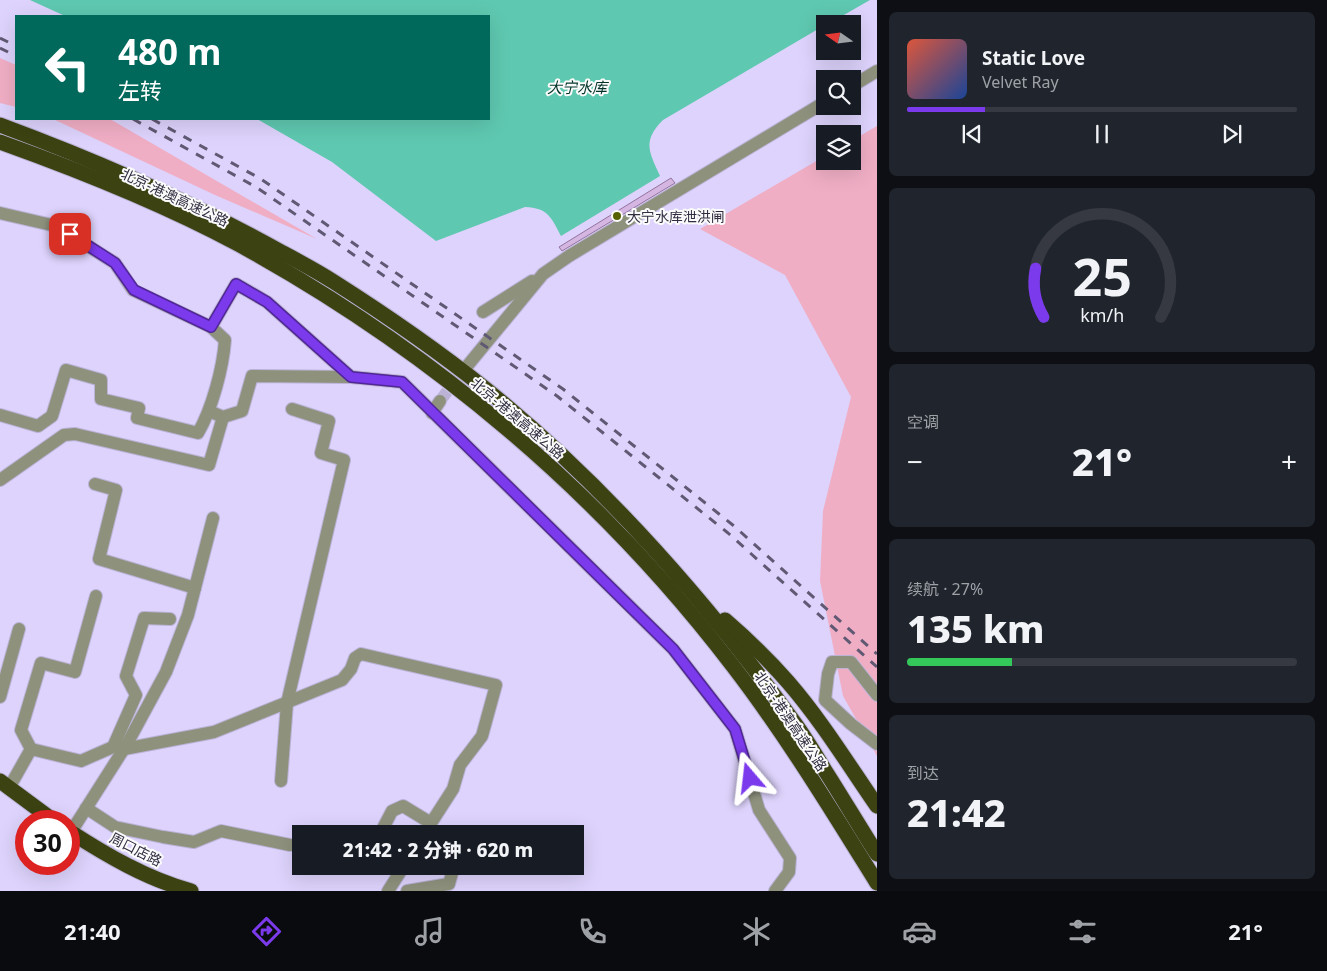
<!DOCTYPE html>
<html lang="zh">
<meta charset="utf-8">
<style>
:root{--surface:#171b24;--page:#20242c;--text:#f1f3f6;--muted:#9ea1a6;--line:#363941;--accent:#7c3aed}
body{margin:0;font-family:"Noto Sans","Noto Sans SC",sans-serif;background:var(--page);color:var(--text);height:100vh;display:flex;flex-direction:column;font-size:19px;white-space:nowrap}
*{box-sizing:border-box;margin:0}
p{font-size:16px;color:var(--muted)}
.icon{flex:none;width:28px;height:28px;fill:none;stroke:currentColor;stroke-width:2;stroke-linecap:round;stroke-linejoin:round}
.map{position:relative;flex:1;overflow:hidden}
.drawer{display:flex;flex-direction:column;gap:12px;padding:12px;background:#0d0f14;width:450px}
.drawer>*{flex:none}
.guide{position:absolute;left:15px;top:15px;width:475px;height:105px;border-radius:0px;box-shadow:0 5px 20px #0002;background:#00695c;color:#fff;overflow:hidden}
.needle{width:32px;rotate:284deg}
.controls{position:absolute;left:816px;top:15px;display:grid;gap:10px}
.controls a{display:grid;place-items:center;width:45px;height:45px;border-radius:0px;background:var(--surface);box-shadow:0 5px 20px #0002;font-size:25px}
.speed{position:absolute;left:15px;top:810px;display:flex;gap:10px;font-size:25px;font-weight:700;text-align:center}
.speed>*{display:grid;place-content:center;width:65px;height:65px;border-radius:50%;background:var(--surface);box-shadow:0 5px 20px #0002;line-height:1}
.speed .limit{border:8px solid #d22;background:#fff;color:#111}
.pin{position:absolute;display:grid;place-items:center;width:42px;height:42px;color:#fff;margin:-21px;border-radius:10px;box-shadow:0 2px 8px #0006}
.me{position:absolute;width:55px;margin:-28px;rotate:343deg;stroke-linejoin:round;filter:drop-shadow(0 0 4px #0008)}
.turn{display:flex;align-items:center;gap:18px;height:105px;padding:0 20px;font-size:22px}
.turn .icon{width:65px;height:65px;stroke-width:2.5}
.turn b{display:block;font-size:35px;line-height:42px}
.big{font-size:38px;font-weight:800;line-height:1.1}
.drawer .card{flex:1;display:flex;flex-direction:column;justify-content:center;gap:8px;min-width:0;padding:0 18px;border-radius:8px;background:var(--page)}
.drawer .dial{align-items:center;gap:0}
.dial svg{height:130px;overflow:visible;fill:none;stroke:var(--line);stroke-width:7;stroke-linecap:round;text-anchor:middle}
.dial text{fill:var(--text);stroke:none}
.song{display:flex;align-items:center;gap:15px}
.cover{width:60px;height:60px;border-radius:8px;background:linear-gradient(135deg,hsl(10 70% 55%),hsl(220 70% 35%))}
.played{height:5px;border-radius:2px;background:linear-gradient(90deg,var(--accent) 20%,var(--line) 20%)}
.keys{display:flex;justify-content:space-around;direction:ltr}
.heat{display:flex;justify-content:space-between;align-items:center;font-size:28px;direction:ltr}
.charge{height:8px;border-radius:4px;background:linear-gradient(90deg,#34c759 27%,var(--line) 0)}
.trip{position:absolute;left:292px;top:825px;width:292px;height:50px;border-radius:0px;background:var(--surface);box-shadow:0 5px 20px #0002;font-weight:800;line-height:50px;text-align:center}
.tabs{display:flex;height:80px;justify-content:space-around;align-items:center;background:#090b0e;color:var(--muted)}
.tabs .icon{width:35px;height:35px}
.tabs .selected{color:var(--accent)}
.tabs b{font-size:22px;color:var(--text)}
main{display:flex;flex:1;min-height:0}
.map>svg:first-child{display:block}
.green{fill:#f0aec5}
.water{fill:#5fc8b0}
.building{fill:#d5b6e2;stroke:#92749d}
.lines{fill:none;stroke-linecap:round;stroke-linejoin:round}
.minor-tunnel{stroke:#bbb2d6;stroke-width:12;stroke-dasharray:12 6;stroke-linecap:butt}
.minor-casing{stroke:#bbb2d6;stroke-width:14}
.highway-casing{stroke:#bbb2d6;stroke-width:17}
.minor{stroke:#8e927d;stroke-width:12}
.highway{stroke:#3c4211;stroke-width:15}
.rail{stroke:#605973;stroke-width:3;stroke-dasharray:9 9;stroke-linecap:butt}
.route-casing{stroke:#51269a;stroke-width:12}
.route{stroke:#7c3aed;stroke-width:9}
.poi-dot{fill:#576100;stroke:#fbfbfb;stroke-width:2}
.labels{text-anchor:middle;dominant-baseline:central;stroke-width:4;stroke-linejoin:round;paint-order:stroke}
.street-label{font-size:14px;fill:#312c40;stroke:#fbfbfb}
.poi-label{font-size:14px;fill:#312c40;stroke:#fbfbfb;text-anchor:start}
.water-label{font-size:15px;font-style:italic;fill:#003329;stroke:#fbfbfb}
</style>
<main>
<div class="map">
<svg width="877" height="891" viewBox="0 0 877 891">
<rect width="100%" height="100%" fill="#ddd3fc"/>
<!-- green -->
<g class="green">
<polygon points="0,58 16,65 16,107 0,103"/>
<polygon points="53,119 110,119 317,239 215,195"/>
<polygon points="877,126 877,756 843,696 820,581 823,511 851,397 785,275 700,229 825,156 825,161 852,161 853,140"/>
</g>
<!-- water -->
<path class="water" d="M30,0h840l-42,24h-3v1l-162,95c-21,21 -14,32 -3,56l-99,60c-10,-19 -13,-28 -36,-29l-89,34 -104,-79 -75,-43h232v-103h-424z"/>
<!-- building -->
<polygon class="building" points="671,178 675,183 562,251 559,247"/>
<g class="lines">
<!-- minor-tunnel -->
<polyline class="minor-tunnel" points="440,401 458,377"/>
<!-- minor casing -->
<g class="minor-casing">
<g id="minor">
<polyline points="852,86 877,71"/>
<path d="M0,213l56,13 59,37 18,27 78,37 14,13c-2,28 -13,69 -27,93l-61,-15 2,-10 -38,-9v-19l-35,-10 -14,46 -14,10 -38,-11"/>
<polyline points="483,312 532,281"/>
<polyline points="211,327 236,284 267,302 351,377"/>
<polyline points="468,365 543,274 569,256 825,102"/>
<polyline points="209,411 223,417 242,411 252,376 351,377 402,382 673,649 735,729 759,810 790,858 789,872 775,891"/>
<polyline points="432,413 440,401"/>
<polyline points="0,480 64,435 75,434 209,465 223,417"/>
<polyline points="95,484 116,490 99,559 195,588"/>
<polyline points="877,695 851,662 832,662 828,674 825,700 851,724 877,744"/>
<polyline points="0,697 19,629"/>
<polyline points="31,749 21,730 41,663 75,672 96,596"/>
<polyline points="124,749 214,732 342,680 351,669 355,658 361,654 496,685 482,736 460,765 453,789 424,834"/>
<polyline points="281,781 287,703 344,460 321,453 329,421 292,409"/>
<polyline points="9,788 31,749 81,761 113,747 136,695 126,676 144,618 170,619"/>
<polyline points="86,808 115,827 163,837 194,842 221,831 290,845"/>
<polyline points="71,832 127,744 166,672 188,615 213,518"/>
<polyline points="380,834 392,811 403,806 431,823"/>
<polyline points="388,891 404,866"/>
<polyline points="407,891 449,884 454,866"/>
</g>
</g>
<!-- highway casing -->
<g class="highway-casing">
<g id="highway">
<path d="M0,125c97,36 192,77 283,128 17,9 34,18 51,29 52,33 104,69 153,108 117,95 221,213 309,335 10,14 19,29 28,44 18,28 35,57 53,85"/>
<path d="M0,142c81,29 162,61 238,102 192,105 363,249 495,422 53,69 98,143 144,217"/>
<path d="M725,620c22,19 43,39 63,62 33,38 60,82 89,124"/>
<polyline points="0,781 54,821"/>
<path d="M69,831c37,24 78,48 122,60"/>
</g>
</g>
<!-- minor -->
<use href="#minor" class="minor"/>
<!-- highway -->
<use href="#highway" class="highway"/>
<!-- rail -->
<g class="rail">
<polyline points="0,38 16,46"/>
<polyline points="0,48 16,56"/>
<polyline points="133,119 256,187 557,396 728,533 877,667"/>
<polyline points="152,119 261,179 563,389 734,526 877,654"/>
</g>
</g>
<g class="lines">
<!-- route casing -->
<g class="route-casing">
<polyline id="route" points="70,234 115,263 134,290 211,327 236,284 267,302 351,377 402,382 673,649 735,729 750,778"/>
</g>
<!-- route -->
<use href="#route" class="route"/>
</g>
<!-- markers -->
<circle class="poi-dot" cx="617" cy="216" r="5"/>
<g class="labels">
<!-- street labels -->
<g class="street-label">
<text transform="translate(175 197) rotate(25)">北京-港澳高速公路</text>
<text transform="translate(518 418) rotate(40)">北京-港澳高速公路</text>
<text transform="translate(791 721) rotate(56)">北京-港澳高速公路</text>
<text transform="translate(136 849) rotate(27)">周口店路</text>
</g>
<!-- poi labels -->
<g class="poi-label">
<text x="627" y="216">大宁水库泄洪闸</text>
</g>
<!-- water labels -->
<g class="water-label">
<text x="577" y="87">大宁水库</text>
</g>
</g>
</svg>
<div class="controls">
<a><svg class="needle" viewBox="-14 -14 28 28"><path d="M0-13l5 13h-10z" fill="#e53935"/><path d="M0 13l5-13h-10z" fill="#9ea1a6"/></svg></a>
<a><svg class="icon" aria-label="search" viewBox="0 0 24 24"><circle cx="10" cy="10" r="6"/><path d="M15 15l6 6"/></svg></a>
<a><svg class="icon" aria-label="layers" viewBox="0 0 24 24"><path d="M12 4l9 5-9 5-9-5zM3 14l9 5 9-5"/></svg></a>
</div>
<div class="speed"><div class="limit">30</div></div>
<div class="pin" style="left:70px;top:234px;background:#d93025"><svg class="icon" aria-label="arrive" viewBox="0 0 24 24"><path d="M6 21V4h12l-3 4 3 4H6"/></svg></div>
<svg class="me" style="left:750px;top:778px" viewBox="-20 -20 40 40"><path d="M0-17L14 15 0 8-14 15z" fill="#7c3aed" stroke="#fff" stroke-width="4"/></svg>
<div class="trip">21:42 · 2 分钟 · 620 m</div>
<div class="guide">
<div class="turn"><svg class="icon" aria-label="left" viewBox="0 0 24 24"><path d="M17 20v-9H6M10 6l-5 5 5 5"/></svg><div><b>480 m</b>左转</div></div>
</div>
</div>
<section class="drawer">
<div class="card">
<div class="song"><i class="cover"></i><div><b>Static Love</b><p>Velvet Ray</p></div></div>
<div class="played"></div>
<div class="keys"><svg class="icon" aria-label="previous" viewBox="0 0 24 24"><path d="M18 5L8 12l10 7zM5 5v14"/></svg><svg class="icon" aria-label="pause" viewBox="0 0 24 24"><path d="M8 5v14M16 5v14"/></svg><svg class="icon" aria-label="next" viewBox="0 0 24 24"><path d="M6 5l10 7-10 7zM19 5v14"/></svg></div>
</div>
<div class="card dial"><svg viewBox="0 0 100 80">
<path d="M14 69A42 42 0 1 1 86 69"/>
<path d="M14 69A42 42 0 0 1 9 39" stroke="#7c3aed"/>
<text x="50" y="56" font-size="32" font-weight="700">25</text>
<text x="50" y="72" font-size="11">km/h</text>
</svg></div>
<div class="card"><p>空调</p>
<div class="heat"><a>−</a><b class="big">21°</b><a>+</a></div>
</div>
<div class="card"><p>续航 · 27%</p><b class="big">135 km</b><div class="charge"></div></div>
<div class="card"><p>到达</p><b class="big">21:42</b></div>
</section>
</main>
<nav class="tabs">
<b>21:40</b>
<svg class="icon selected" aria-label="directions" viewBox="0 0 24 24"><path d="M12 3l9 9-9 9-9-9zM9 14v-3h6M13 9l2 2-2 2"/></svg>
<svg class="icon" aria-label="music" viewBox="0 0 24 24"><path d="M9 18V5l10-2v13"/><circle cx="6" cy="18" r="3"/><circle cx="16" cy="16" r="3"/></svg>
<svg class="icon" aria-label="phone" viewBox="0 0 24 24"><path d="M5 4h4l2 5-3 2q2 4 5 5l2-3 5 2v4C11 20 4 13 5 4z"/></svg>
<svg class="icon" aria-label="climate" viewBox="0 0 24 24"><path d="M12 3v18M4 7l16 10M4 17L20 7"/></svg>
<svg class="icon" aria-label="car" viewBox="0 0 24 24"><path d="M5 17H2v-5l4-1 3-4h7l3 4 3 1v5h-3M9 17h6M6 11h13"/><circle cx="7" cy="17" r="2"/><circle cx="17" cy="17" r="2"/></svg>
<svg class="icon" aria-label="filters" viewBox="0 0 24 24"><path d="M4 7h16M4 17h16"/><circle cx="9" cy="7" r="2"/><circle cx="15" cy="17" r="2"/></svg>
<b>21°</b>
</nav>
